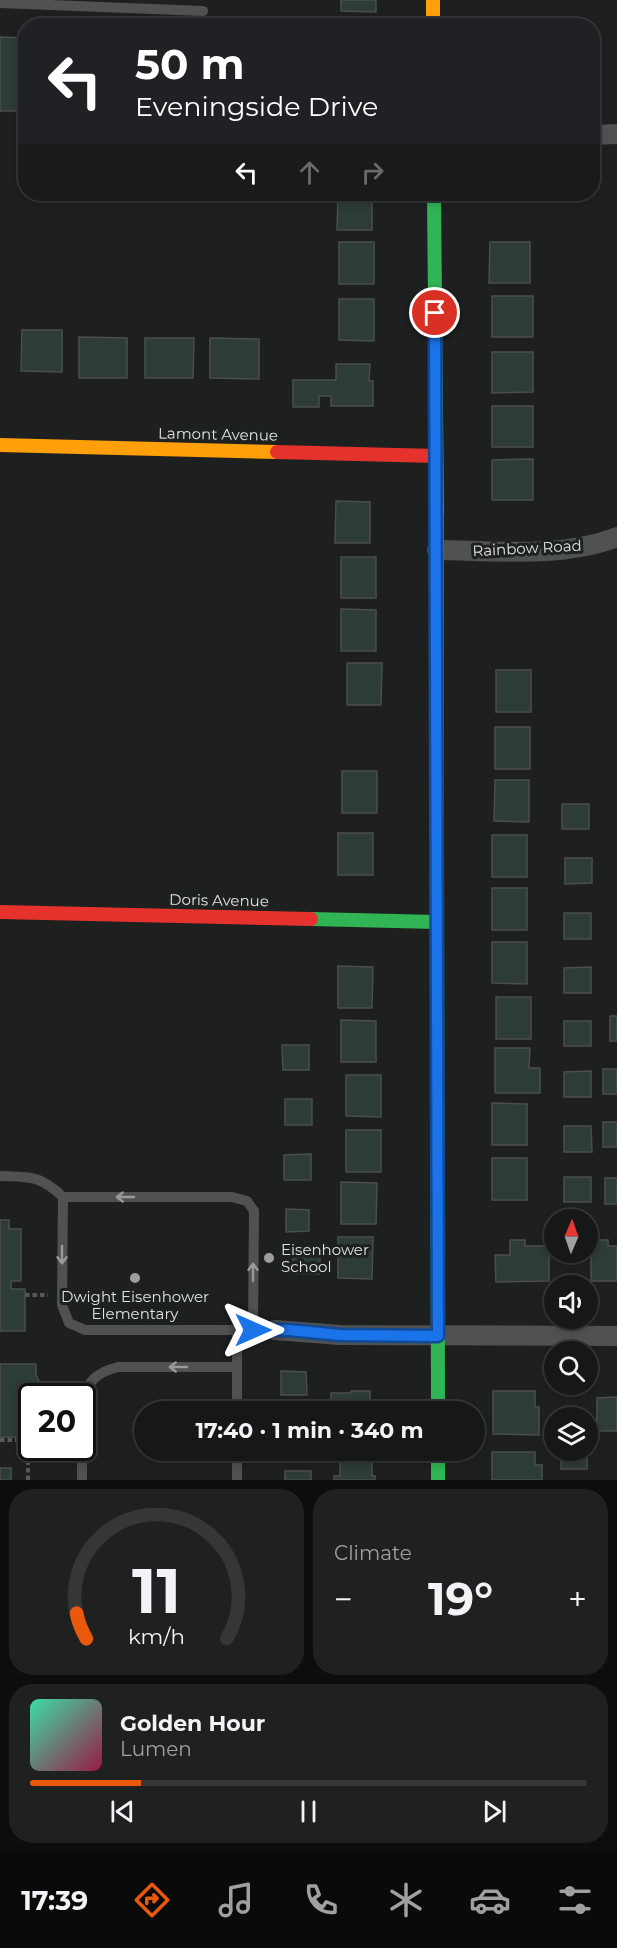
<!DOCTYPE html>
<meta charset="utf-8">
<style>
:root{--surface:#161817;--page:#1f2120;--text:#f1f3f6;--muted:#9ea0a1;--line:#353736;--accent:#ea580c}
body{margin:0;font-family:Montserrat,sans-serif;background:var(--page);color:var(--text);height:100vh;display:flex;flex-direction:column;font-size:22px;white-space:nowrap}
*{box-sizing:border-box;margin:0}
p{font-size:20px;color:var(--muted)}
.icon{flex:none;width:33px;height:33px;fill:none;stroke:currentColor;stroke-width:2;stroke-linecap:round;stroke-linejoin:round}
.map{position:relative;height:1480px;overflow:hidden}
.drawer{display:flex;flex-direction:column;gap:9px;padding:9px;background:#0c0d0d;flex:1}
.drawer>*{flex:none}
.top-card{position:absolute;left:18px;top:18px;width:582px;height:183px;border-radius:24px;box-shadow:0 3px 9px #0003,0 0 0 2px var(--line);background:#202124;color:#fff;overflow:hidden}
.needle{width:39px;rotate:2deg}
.buttons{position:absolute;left:544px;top:1209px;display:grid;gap:12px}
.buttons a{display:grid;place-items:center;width:54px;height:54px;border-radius:50%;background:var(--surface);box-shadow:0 3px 9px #0003,0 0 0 2px var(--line);font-size:30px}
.speed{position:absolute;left:18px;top:1383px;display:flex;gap:12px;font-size:30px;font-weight:700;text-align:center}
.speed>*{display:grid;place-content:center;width:78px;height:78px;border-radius:50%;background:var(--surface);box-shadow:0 3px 9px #0003,0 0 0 2px var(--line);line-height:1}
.speed .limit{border:3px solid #111;border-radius:9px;background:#fff;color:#111}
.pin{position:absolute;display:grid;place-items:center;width:51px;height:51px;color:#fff;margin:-26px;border:3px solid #fff;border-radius:50%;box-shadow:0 2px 6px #0007}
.me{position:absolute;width:66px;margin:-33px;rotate:90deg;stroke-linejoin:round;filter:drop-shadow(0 0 4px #0008)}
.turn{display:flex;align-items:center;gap:21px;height:126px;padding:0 18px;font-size:27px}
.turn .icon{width:78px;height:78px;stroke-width:2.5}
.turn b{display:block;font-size:42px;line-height:51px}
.lanes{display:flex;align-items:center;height:57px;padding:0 18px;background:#0003;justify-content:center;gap:30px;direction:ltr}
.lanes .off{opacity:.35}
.big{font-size:45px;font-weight:700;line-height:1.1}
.drawer .tile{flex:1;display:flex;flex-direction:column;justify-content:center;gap:9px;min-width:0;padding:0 21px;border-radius:24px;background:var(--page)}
.drawer .dial{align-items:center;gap:0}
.dial svg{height:156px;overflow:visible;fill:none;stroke:var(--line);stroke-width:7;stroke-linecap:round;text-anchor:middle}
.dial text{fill:var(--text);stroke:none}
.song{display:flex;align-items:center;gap:18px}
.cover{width:72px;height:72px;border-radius:9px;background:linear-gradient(135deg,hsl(160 70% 55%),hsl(340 70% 35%))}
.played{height:6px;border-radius:3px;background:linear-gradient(90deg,var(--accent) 20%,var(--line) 20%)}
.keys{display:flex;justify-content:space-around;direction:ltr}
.heat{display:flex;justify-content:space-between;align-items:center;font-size:33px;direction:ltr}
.drawer .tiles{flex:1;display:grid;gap:9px;grid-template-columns:1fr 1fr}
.tile:last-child{grid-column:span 2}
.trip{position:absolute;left:134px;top:1401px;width:351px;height:60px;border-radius:30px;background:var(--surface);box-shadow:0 3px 9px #0003,0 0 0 2px var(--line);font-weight:700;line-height:60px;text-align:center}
.dock{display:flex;height:96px;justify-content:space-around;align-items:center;background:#090a09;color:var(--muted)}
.dock .icon{width:42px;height:42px}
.dock .selected{color:var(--accent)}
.dock b{font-size:27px;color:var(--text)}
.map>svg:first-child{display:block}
.building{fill:#2d3b39;stroke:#4c4d4d;stroke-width:1.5}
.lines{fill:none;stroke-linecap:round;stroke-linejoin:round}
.path{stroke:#575858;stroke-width:4;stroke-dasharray:4.5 3;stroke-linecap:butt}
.lane{stroke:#505151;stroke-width:10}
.street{stroke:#505151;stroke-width:20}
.fast{stroke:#30b455;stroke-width:14}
.slow{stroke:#ff9f0a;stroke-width:14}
.jam{stroke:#e5322d;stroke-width:14}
.oneway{stroke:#989a99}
.route-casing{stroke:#114b97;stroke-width:15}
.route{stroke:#1a73e8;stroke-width:10}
.poi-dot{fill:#9b9e9d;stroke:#1d211f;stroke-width:2}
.labels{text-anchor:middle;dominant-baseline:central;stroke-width:6;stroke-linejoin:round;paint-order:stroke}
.street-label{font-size:15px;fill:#dfe2e1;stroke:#1d211f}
.poi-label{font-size:15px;fill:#dfe2e1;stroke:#1d211f;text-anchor:start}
</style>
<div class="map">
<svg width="617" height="1480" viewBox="0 0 617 1480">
<rect width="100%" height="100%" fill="#1e201f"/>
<!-- building -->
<g class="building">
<polygon points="341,0 376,0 376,12 341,11"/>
<polygon points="339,24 373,24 373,26 338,26"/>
<polygon points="0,37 26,38 26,111 0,111"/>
<polygon points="338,194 372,194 372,230 337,230"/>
<rect x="339" y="242" width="35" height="42"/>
<polygon points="490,242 530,242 530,283 489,283"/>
<rect x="492" y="296" width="41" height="41"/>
<polygon points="339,299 374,299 374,341 339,340"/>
<polygon points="22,330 62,330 62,372 21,371"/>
<polygon points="79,337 127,338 127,378 79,378"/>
<polygon points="145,338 194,338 193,378 145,378"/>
<polygon points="210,338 259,339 259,379 210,378"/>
<polygon points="492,352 533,352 533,392 492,393"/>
<polygon points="336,364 370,364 369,381 373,381 373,406 331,406 331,396 319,396 319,407 293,407 293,380 336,380"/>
<rect x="492" y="406" width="41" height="41"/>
<polygon points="533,459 533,500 492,500 492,460"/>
<polygon points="336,501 370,502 370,543 335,543"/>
<rect x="341" y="557" width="35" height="41"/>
<polygon points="341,609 376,610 376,651 341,651"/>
<polygon points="347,663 382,663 381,705 347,705"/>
<rect x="496" y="670" width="35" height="42"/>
<rect x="495" y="727" width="35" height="42"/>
<rect x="342" y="771" width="35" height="42"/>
<polygon points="495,780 529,780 529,822 494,821"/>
<rect x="562" y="804" width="27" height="25"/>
<rect x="338" y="833" width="35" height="42"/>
<rect x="492" y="835" width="35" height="42"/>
<polygon points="565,858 592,858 592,883 565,884"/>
<rect x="492" y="888" width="35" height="42"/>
<rect x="564" y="913" width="27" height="26"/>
<polygon points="492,942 527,942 527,984 492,983"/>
<polygon points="338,966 373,967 372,1008 338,1008"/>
<polygon points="591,967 591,993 564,993 564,968"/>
<rect x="496" y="997" width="35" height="42"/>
<rect x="610" y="1016" width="7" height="25"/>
<polygon points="341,1020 376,1021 376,1062 341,1062"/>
<rect x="564" y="1021" width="27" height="25"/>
<polygon points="282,1045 309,1045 309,1070 283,1070"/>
<polygon points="495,1048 530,1048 529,1068 540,1068 540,1093 495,1093"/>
<rect x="603" y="1069" width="14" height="25"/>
<polygon points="591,1071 591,1097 564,1097 564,1072"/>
<polygon points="346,1075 381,1075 381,1117 346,1116"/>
<rect x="285" y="1099" width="27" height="26"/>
<polygon points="492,1103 527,1104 527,1145 492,1145"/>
<rect x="603" y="1122" width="14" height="25"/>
<polygon points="564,1126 591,1126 592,1152 564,1152"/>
<rect x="346" y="1130" width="35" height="42"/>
<polygon points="311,1154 311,1180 284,1180 284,1155"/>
<rect x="492" y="1158" width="35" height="42"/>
<rect x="564" y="1177" width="27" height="25"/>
<rect x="605" y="1178" width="12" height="26"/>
<polygon points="341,1182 377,1183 376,1224 341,1224"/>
<polygon points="286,1209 309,1210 309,1231 286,1232"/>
<polygon points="0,1220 9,1220 9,1229 21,1229 21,1281 11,1281 11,1289 25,1289 25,1331 0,1331"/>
<polygon points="338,1237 373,1237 372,1279 338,1278"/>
<polygon points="510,1240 525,1240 525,1246 549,1246 549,1281 496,1282 495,1255 510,1255"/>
<polygon points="591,1240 608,1240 608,1246 617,1246 617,1281 591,1281"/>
<rect x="293" y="1249" width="27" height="25"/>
<polygon points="0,1364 36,1364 36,1375 44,1391 44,1396 32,1396 32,1437 0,1437"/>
<polygon points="281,1371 306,1372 307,1395 281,1395"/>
<polygon points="351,1391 370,1391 370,1412 337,1412 337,1404 331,1405 331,1393 351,1393"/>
<polygon points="493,1391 535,1391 535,1407 539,1407 539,1435 493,1434"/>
<polygon points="617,1397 617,1431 597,1431 597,1398"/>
<polygon points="586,1412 586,1418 560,1418 560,1413"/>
<polygon points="340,1450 372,1450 372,1476 375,1476 375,1480 334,1480 334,1476 340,1476"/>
<rect x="561" y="1450" width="26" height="19"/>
<polygon points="492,1452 535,1452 535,1465 542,1465 542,1480 492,1480"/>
<rect x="0" y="1468" width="11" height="12"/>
<rect x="285" y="1471" width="26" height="9"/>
</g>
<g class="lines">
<!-- path -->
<g class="path">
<polyline points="25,1295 48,1295"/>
<polyline points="0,1440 32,1440"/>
<polyline points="28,1480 28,1440"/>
</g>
<!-- lane -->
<g class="lane">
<polyline points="0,3 203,11"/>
<path d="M0,1176c30,1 40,-1 63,21h169l15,4 7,10 -1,119"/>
<polyline points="63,1197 62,1305 69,1323 85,1330 275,1330"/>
<path d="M82,1401c6,-21 16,-29 36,-34h119"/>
<polyline points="237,1412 237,1330"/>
<polyline points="82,1480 82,1409"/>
<polyline points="237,1480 237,1450"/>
</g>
<!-- street -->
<g class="street">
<polyline points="592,135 617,134"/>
<path d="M437,550c57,1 126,8 180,-13"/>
<polyline points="275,1330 340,1335 617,1336"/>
</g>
<!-- fast -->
<g class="fast">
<polyline points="434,194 437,516"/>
<polyline points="311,919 437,922"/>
<polyline points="437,931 438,1412"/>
<polyline points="438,1450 438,1480"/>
</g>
<!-- slow -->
<g class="slow">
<polyline points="433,0 433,26"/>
<polyline points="0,445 277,452"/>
</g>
<!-- jam -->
<g class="jam">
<polyline points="277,452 436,456"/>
<polyline points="437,516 437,931"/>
<polyline points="0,912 311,919"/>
</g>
</g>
<!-- one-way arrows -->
<defs><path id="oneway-shaft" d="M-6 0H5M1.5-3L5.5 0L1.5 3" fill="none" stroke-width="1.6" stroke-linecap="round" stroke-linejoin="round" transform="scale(1.5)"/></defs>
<g class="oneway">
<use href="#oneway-shaft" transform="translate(125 1197) rotate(-180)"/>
<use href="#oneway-shaft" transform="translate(62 1255) rotate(90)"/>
<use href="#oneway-shaft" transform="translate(253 1272) rotate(-90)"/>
<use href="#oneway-shaft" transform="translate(178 1367) rotate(-180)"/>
</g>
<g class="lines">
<!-- route casing -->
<g class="route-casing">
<polyline id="route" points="253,1330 289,1330 340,1335 438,1336 435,313"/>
</g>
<!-- route -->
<use href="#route" class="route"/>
</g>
<!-- markers -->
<g class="poi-dot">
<circle cx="269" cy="1258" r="6"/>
<circle cx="135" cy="1278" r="6"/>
</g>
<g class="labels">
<!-- street labels -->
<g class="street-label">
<text transform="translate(218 434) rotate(1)">Lamont Avenue</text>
<text transform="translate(527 548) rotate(-3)">Rainbow Road</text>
<text transform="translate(219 900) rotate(1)">Doris Avenue</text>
</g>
<!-- poi labels -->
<g class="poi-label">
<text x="281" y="1249">Eisenhower<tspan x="281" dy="17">School</tspan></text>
<text x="135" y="1296" text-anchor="middle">Dwight Eisenhower<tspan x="135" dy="17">Elementary</tspan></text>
</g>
</g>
</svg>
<div class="buttons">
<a><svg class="needle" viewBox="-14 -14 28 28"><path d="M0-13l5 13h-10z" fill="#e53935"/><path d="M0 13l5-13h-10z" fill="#9ea0a1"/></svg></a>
<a><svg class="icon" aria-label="sound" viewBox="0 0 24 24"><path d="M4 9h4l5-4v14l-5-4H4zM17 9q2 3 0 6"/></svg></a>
<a><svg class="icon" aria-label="search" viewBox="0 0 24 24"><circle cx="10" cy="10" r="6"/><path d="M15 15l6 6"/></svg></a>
<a><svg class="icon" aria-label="layers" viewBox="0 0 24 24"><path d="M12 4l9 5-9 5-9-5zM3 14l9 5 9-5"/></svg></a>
</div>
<div class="speed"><div class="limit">20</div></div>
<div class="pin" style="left:435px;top:313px;background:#d93025"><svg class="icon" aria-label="arrive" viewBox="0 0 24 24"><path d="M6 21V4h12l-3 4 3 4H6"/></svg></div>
<svg class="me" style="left:253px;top:1330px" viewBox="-20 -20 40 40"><path d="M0-17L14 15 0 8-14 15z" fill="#1a73e8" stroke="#fff" stroke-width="4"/></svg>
<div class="trip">17:40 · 1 min · 340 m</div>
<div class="top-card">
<div class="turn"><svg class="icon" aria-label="left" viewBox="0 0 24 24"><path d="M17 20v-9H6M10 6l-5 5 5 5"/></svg><div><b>50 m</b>Eveningside Drive</div></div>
<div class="lanes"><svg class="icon" aria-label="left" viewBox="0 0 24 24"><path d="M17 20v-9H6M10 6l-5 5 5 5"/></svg><svg class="icon off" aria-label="ahead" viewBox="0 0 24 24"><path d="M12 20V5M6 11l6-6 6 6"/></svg><svg class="icon off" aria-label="right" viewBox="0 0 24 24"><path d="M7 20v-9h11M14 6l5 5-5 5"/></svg></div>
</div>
</div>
<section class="drawer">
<div class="tiles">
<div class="tile dial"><svg viewBox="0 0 100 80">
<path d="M14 69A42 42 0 1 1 86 69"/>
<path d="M14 69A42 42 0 0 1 9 56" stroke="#ea580c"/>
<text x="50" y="56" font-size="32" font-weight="700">11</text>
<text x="50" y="72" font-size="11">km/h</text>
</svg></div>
<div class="tile"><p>Climate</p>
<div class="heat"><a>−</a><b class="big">19°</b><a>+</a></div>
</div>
<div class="tile">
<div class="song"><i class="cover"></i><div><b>Golden Hour</b><p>Lumen</p></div></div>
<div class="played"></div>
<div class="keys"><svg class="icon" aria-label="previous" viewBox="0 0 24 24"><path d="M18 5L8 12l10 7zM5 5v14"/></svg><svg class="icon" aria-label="pause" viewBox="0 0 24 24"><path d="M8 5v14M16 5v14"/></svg><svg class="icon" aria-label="next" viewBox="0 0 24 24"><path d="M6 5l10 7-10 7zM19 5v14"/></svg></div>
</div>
</div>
</section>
<nav class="dock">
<b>17:39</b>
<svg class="icon selected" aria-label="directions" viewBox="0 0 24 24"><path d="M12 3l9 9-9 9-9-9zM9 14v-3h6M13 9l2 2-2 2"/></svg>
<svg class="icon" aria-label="music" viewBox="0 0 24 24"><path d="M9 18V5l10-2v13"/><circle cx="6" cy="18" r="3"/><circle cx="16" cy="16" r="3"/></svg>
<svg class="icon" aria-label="phone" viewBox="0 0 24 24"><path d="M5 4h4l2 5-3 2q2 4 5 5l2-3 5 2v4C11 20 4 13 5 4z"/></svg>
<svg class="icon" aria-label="climate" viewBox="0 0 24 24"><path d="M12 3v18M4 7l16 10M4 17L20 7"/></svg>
<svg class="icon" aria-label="car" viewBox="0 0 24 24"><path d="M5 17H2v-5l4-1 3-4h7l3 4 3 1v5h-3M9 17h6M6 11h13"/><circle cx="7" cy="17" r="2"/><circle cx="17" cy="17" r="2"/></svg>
<svg class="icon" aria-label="filters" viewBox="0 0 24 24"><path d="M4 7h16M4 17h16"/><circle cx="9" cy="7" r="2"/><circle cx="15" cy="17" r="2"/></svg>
</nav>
